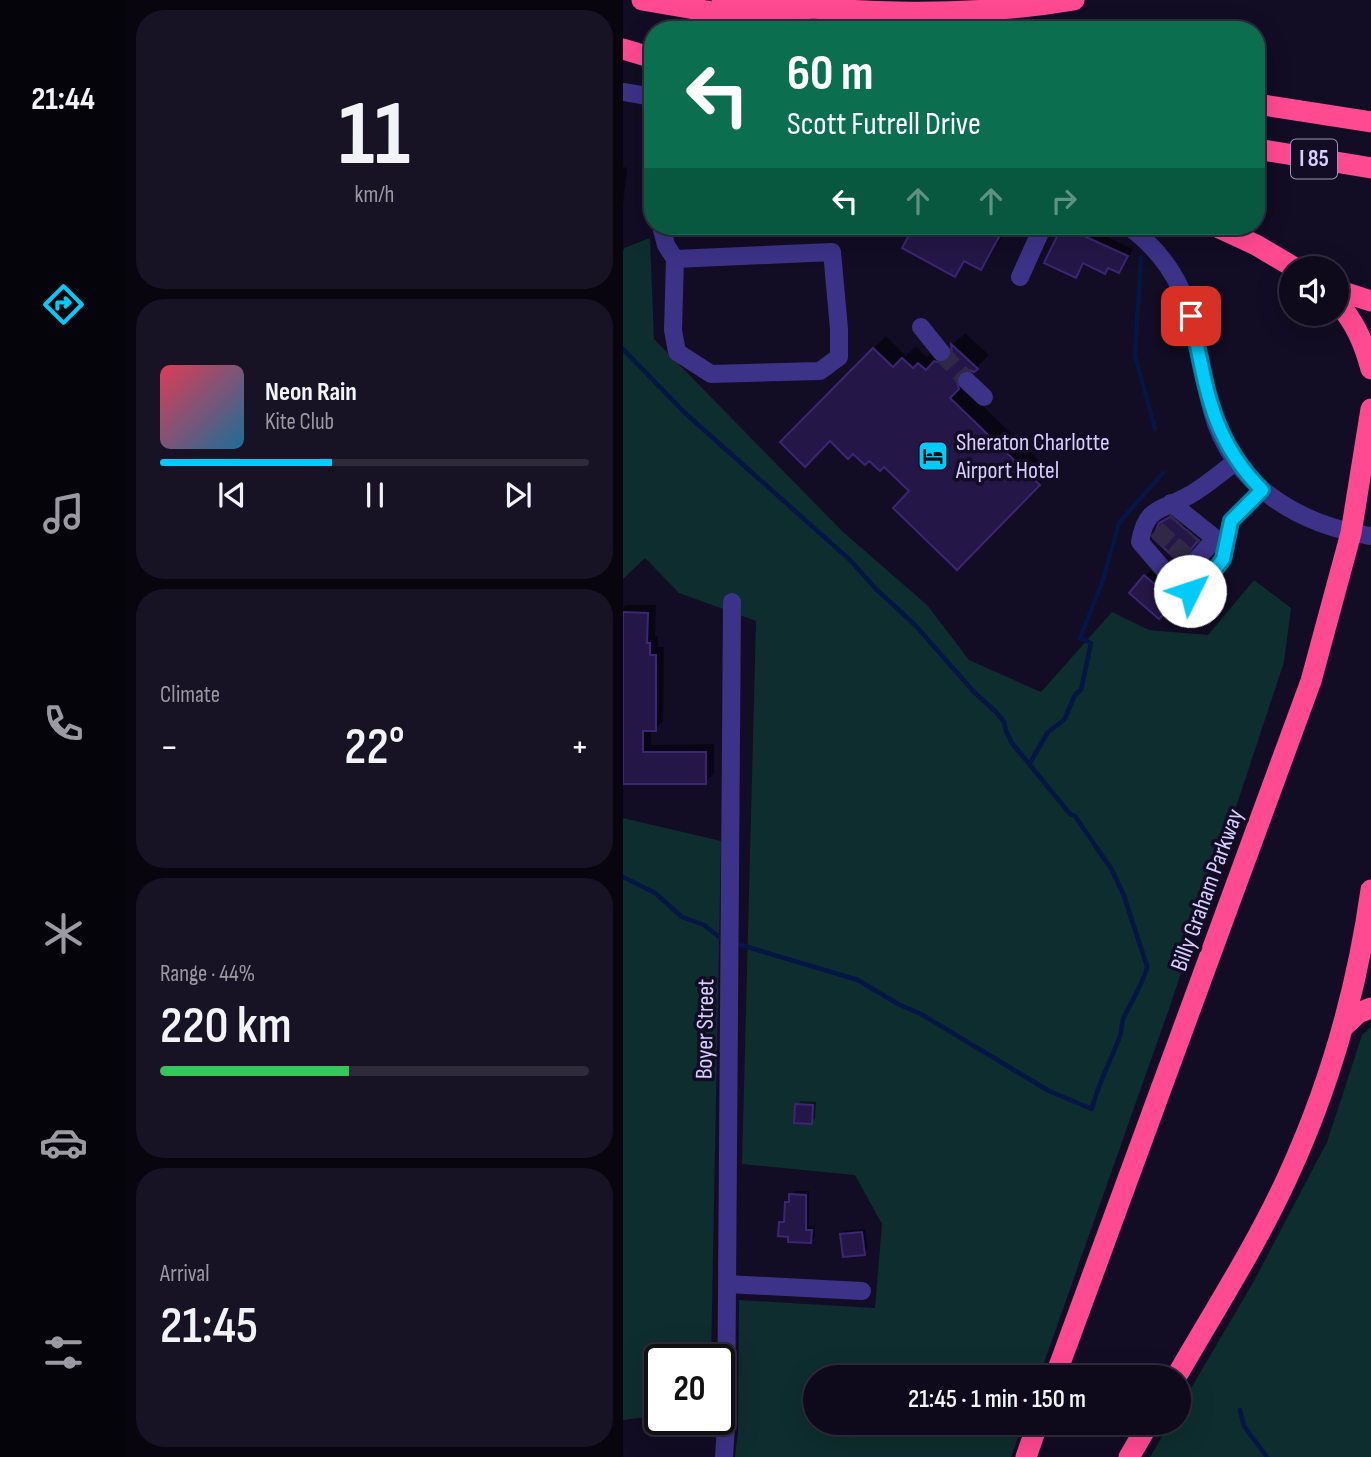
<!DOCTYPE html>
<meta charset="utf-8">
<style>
:root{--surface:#0e091b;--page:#171224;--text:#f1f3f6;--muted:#9b9aa3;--line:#2e2a3a;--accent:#00cbf9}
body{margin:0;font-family:"Sofia Sans Condensed",sans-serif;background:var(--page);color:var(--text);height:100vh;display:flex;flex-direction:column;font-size:26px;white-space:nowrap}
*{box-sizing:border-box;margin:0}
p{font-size:23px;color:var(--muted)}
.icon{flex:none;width:38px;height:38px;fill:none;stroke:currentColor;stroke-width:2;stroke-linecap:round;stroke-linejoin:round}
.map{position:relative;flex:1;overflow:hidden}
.panel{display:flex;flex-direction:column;gap:10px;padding:10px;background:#08050f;width:497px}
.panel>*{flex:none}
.top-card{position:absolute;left:21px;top:21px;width:621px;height:214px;border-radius:28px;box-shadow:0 7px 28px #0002,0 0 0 2px var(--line);background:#0b6e4f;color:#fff;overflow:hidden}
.tools{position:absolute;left:656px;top:256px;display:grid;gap:14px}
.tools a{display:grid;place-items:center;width:70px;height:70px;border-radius:50%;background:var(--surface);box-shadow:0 7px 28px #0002,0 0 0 2px var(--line);font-size:35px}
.speed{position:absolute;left:21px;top:1344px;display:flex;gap:14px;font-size:35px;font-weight:700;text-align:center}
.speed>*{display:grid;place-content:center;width:91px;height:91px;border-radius:50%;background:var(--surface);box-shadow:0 7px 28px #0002,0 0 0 2px var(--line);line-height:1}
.speed .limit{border:4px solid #111;border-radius:10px;background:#fff;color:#111}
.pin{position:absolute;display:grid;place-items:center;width:60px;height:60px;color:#fff;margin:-30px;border-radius:14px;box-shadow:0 4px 10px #0006}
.me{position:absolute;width:77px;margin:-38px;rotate:49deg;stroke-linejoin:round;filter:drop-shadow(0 0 5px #0008)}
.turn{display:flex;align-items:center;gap:24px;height:147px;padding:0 28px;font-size:32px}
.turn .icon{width:91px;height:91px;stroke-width:2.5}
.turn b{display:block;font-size:49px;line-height:60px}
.lanes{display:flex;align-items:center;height:66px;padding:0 28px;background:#0003;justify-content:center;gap:35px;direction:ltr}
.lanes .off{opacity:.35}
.big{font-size:52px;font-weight:600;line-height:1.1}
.panel .widget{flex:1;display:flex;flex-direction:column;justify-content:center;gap:10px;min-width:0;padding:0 24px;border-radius:28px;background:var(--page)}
.panel .dial{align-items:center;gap:0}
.dial b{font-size:91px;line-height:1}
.song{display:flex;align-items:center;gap:21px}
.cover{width:84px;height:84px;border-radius:10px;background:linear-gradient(135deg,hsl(350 70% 55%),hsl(200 70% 35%))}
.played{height:7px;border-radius:4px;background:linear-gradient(90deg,var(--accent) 40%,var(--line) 40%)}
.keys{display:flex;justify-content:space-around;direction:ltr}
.heat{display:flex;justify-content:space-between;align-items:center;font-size:38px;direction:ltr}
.charge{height:10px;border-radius:5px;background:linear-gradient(90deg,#34c759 44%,var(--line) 0)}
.trip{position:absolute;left:180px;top:1365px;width:388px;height:70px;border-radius:35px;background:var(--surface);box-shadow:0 7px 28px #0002,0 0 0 2px var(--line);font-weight:600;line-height:70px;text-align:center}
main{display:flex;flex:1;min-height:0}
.dock{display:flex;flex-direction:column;width:126px;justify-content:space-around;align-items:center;background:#06040b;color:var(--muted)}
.dock .icon{width:49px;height:49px}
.dock .on{color:var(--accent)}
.dock b{font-size:32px;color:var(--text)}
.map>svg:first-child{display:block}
.green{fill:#0e2d2e}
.shadow{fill:#0007}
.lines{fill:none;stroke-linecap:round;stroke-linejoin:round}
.stream{stroke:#051644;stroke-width:4.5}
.building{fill:#241646;stroke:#3c2575;stroke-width:2}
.minor-tunnel{stroke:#302945;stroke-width:18;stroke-dasharray:18 9;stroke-linecap:butt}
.minor{stroke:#3c3287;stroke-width:18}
.highway{stroke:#ff4991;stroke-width:21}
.route-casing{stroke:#0084a2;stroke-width:18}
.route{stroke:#00cbf9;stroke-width:12}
.labels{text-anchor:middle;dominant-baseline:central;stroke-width:7;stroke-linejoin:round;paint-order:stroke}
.shield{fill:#120c24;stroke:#9d94bd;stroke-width:2}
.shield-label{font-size:23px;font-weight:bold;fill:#d8ceff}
.poi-label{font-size:24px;fill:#d8ceff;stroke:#120c24;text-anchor:start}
.street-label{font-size:24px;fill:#d8ceff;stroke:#120c24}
</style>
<main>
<nav class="dock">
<b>21:44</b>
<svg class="icon on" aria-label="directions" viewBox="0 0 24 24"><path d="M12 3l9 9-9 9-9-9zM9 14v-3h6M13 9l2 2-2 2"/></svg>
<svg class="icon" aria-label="music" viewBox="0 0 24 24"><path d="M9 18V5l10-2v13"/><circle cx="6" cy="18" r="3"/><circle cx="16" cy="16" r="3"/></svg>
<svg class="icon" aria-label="phone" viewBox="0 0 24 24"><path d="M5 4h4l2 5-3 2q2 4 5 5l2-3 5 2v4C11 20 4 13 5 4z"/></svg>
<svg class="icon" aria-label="climate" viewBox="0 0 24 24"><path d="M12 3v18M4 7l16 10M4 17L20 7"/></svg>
<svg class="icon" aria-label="car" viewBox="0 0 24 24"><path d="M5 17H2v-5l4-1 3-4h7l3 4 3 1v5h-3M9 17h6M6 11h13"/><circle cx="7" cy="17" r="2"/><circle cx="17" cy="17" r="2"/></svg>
<svg class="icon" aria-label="filters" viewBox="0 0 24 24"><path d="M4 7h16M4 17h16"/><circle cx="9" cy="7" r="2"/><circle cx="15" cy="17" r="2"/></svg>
</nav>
<section class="panel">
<div class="widget dial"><b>11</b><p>km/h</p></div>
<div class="widget">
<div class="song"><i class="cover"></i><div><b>Neon Rain</b><p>Kite Club</p></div></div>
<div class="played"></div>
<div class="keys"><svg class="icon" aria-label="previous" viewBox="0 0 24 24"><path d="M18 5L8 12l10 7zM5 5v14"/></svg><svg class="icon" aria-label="pause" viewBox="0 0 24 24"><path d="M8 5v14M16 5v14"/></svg><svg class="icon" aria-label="next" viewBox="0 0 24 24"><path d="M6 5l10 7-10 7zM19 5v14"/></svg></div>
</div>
<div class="widget"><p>Climate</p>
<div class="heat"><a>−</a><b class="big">22°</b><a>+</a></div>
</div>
<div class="widget"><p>Range · 44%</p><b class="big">220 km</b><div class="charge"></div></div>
<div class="widget"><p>Arrival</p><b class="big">21:45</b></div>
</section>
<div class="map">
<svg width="748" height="1457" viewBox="0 0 748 1457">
<rect width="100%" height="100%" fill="#120c24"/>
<!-- green -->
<g class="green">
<polygon points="27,238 31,339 219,531 304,605 346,660 418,692 489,612 526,630 585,635 631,580 668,608 661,662 547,1006 416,1377 192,1377 192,1423 400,1423 388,1457 112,1457 115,1431 116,1300 252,1308 259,1224 232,1175 119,1164 133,621 56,593 22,558 0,579 0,251 1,248"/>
<polygon points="0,818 98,841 88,1360 37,1360 37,1415 0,1420"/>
<polygon points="748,1027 748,1457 527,1457 547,1423 556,1423 557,1407 631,1281 704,1142 739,1035"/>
</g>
<!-- shadow -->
<g class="shadow">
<polygon points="0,167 4,168 0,205"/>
<polygon points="293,226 385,226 366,259 358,268 344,260 332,275 281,248"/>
<polygon points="441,226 460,226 510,249 502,265 496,271 486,267 482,271 462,262 453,276 423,262"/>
<polygon points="342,333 366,355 351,370 345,368 348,375 338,385 428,472 334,567 289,491 261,464 207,439 160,442 263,336 283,356 293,346 304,357 309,352 325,349 330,351 330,344"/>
<polygon points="550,517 576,538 556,559 535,528"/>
<polygon points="528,570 557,595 542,611 522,576"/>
<polygon points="3,605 33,605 32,636 35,636 35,647 41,647 40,721 32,729 28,729 28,745 91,744 91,774 82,782 0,782 0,608"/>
<polygon points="178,1101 193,1102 192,1118 188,1122 174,1105"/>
<polygon points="172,1191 186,1191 186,1226 192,1227 192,1238 188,1241 167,1235 158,1222 162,1218 164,1202"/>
<polygon points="242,1229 245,1249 241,1253 219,1235 222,1231"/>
</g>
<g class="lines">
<!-- stream -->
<g class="stream">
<polyline points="518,257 512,355 532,429"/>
<path d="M0,349l62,64 165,147 26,29 39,36 59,67 22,20 8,10 2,9 6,12 58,71 5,2 37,54 12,26 23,70c0,9 -17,39 -22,49 -4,6 -3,15 -5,21 -9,25 -22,47 -28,73l-43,-18 -128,-77 -23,-10 -40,-24 -117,-35"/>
<polyline points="407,763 425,732 441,720 452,695 458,690 468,643 457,638 480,580 496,523 540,473"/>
<polyline points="0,877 32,893 59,917 81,925 96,937"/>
<polyline points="617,1410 621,1426 644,1457"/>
</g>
</g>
<!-- building -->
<g class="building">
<polygon points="291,226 382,226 358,270 341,261 332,277 279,248"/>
<polygon points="439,226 505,256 496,273 485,268 482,274 460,263 453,278 421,263"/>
<polygon points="328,344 355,369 351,372 346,370 336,373 333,379 336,389 327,398 417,485 334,570 270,508 286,491 261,467 257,471 246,461 242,465 230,454 225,459 207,441 182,467 157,442 250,348 270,367 279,358 290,368 295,363 303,370 311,361 319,363 326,360 329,355"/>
<polygon points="547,517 576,540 556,562 530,538 536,523"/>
<polygon points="521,575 552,602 536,619 506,593"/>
<polygon points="0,612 25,613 24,643 27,643 27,655 33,655 33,731 20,731 20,752 83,752 83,784 0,784"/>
<polygon points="172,1104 190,1105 189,1124 171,1123"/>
<polygon points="166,1194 183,1195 183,1230 189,1230 188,1243 165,1242 165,1237 155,1236 156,1222 161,1222 162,1202 166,1202"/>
<polygon points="239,1232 242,1255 220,1257 217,1234"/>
</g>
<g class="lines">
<!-- minor-tunnel -->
<g class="minor-tunnel">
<polyline points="318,352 344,381"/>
<polyline points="534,542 554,520"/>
<polyline points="551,557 571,535"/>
</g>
<!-- minor -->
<g class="minor">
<polyline points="0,92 30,97"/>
<polyline points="38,226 43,245 52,259"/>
<path d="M505,226c70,52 63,109 84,185 20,74 87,114 159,125"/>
<polygon points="209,252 216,329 216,357 197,371 88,374 54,352 50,330 52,259"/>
<polyline points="397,277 420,226"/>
<polyline points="298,327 318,352"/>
<polyline points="344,381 361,397"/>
<path d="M614,461c-16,11 -32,26 -49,35 -27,15 -42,10 -48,46l24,28 26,21 16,-9 17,-23 8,-38 31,-31"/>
<polyline points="548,503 603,547"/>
<polyline points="554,581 592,539"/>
<polyline points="567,591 567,615"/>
<polyline points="104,1284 239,1291"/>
<polyline points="101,1457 103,1426 109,602"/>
</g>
<!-- highway -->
<g class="highway">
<polyline points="19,0 194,30"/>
<path d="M99,0c117,12 236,20 352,0"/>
<polyline points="0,49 30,58"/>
<polyline points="634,104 748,122"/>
<polyline points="634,149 748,168"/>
<polyline points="592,226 633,245 672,268"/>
<polyline points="714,290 748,301"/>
<path d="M714,302c18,20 27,41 34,67"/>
<polyline points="720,1027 735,1013 748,1008"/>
<polyline points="432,1377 688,681 728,533 748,409"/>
<path d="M553,1377c38,-66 80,-131 112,-201 42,-91 69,-187 83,-286"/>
<polyline points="403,1457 415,1423"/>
<polyline points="506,1457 526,1423"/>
</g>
</g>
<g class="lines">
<!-- route casing -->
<g class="route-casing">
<path id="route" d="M567,591l16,-9 17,-23 8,-38 31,-31c-52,-52 -56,-105 -71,-174"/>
</g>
<!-- route -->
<use href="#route" class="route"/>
</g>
<!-- icons -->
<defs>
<g id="hotel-square" transform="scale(1.575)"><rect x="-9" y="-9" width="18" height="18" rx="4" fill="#00cbf9" stroke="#120c24"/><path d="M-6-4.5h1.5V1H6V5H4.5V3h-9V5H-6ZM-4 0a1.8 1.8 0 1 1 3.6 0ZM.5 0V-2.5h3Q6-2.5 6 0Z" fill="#111"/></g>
</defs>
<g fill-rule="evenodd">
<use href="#hotel-square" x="310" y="456"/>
</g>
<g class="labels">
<!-- shield labels -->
<rect class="shield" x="668" y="139.5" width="46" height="39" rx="5"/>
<g class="shield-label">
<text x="691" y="159">I 85</text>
</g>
<!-- poi labels -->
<g class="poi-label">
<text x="333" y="442">Sheraton Charlotte<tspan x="333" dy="28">Airport Hotel</tspan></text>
</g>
<!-- street labels -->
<g class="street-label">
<text transform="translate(584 890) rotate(-70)">Billy Graham Parkway</text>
<text transform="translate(82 1029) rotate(-89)">Boyer Street</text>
</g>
</g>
</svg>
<div class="tools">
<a><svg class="icon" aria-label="sound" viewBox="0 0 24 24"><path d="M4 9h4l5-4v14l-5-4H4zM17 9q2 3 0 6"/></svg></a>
</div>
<div class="speed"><div class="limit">20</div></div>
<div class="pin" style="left:568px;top:316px;background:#d93025"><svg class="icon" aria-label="arrive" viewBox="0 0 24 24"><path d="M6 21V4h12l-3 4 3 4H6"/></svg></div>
<svg class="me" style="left:567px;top:591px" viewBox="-20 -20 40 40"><circle r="19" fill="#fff"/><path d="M0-13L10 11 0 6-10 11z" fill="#00cbf9"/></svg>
<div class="trip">21:45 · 1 min · 150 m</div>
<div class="top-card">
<div class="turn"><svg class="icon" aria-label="left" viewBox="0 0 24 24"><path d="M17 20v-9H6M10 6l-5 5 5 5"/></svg><div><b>60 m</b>Scott Futrell Drive</div></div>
<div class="lanes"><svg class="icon" aria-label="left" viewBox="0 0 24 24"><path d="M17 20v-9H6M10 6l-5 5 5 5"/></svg><svg class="icon off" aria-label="ahead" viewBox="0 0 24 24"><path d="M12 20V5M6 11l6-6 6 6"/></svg><svg class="icon off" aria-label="ahead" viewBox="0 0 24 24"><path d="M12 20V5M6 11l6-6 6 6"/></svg><svg class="icon off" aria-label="right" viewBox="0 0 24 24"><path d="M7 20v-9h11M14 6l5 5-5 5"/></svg></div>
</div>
</div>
</main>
